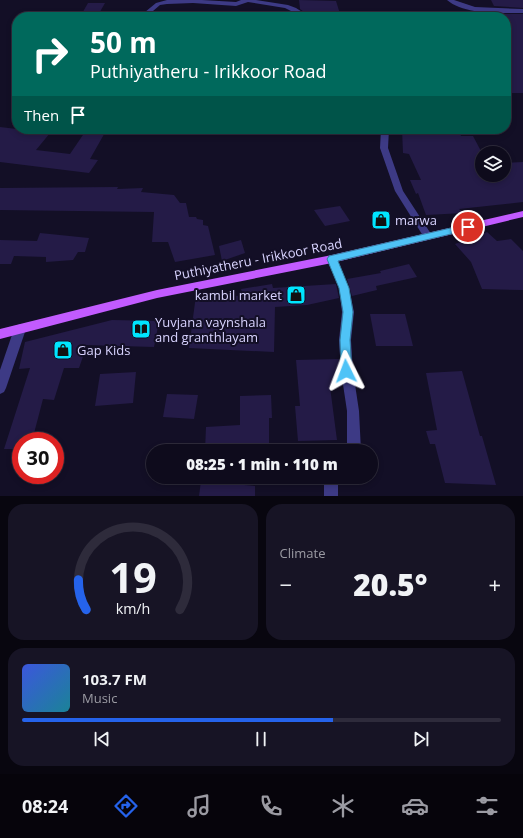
<!DOCTYPE html>
<meta charset="utf-8">
<style>
:root{--surface:#0e0b1c;--page:#171425;--text:#f1f3f6;--muted:#9b9ba3;--line:#2e2b3b;--accent:#2563eb}
body{margin:0;font-family:"Open Sans",sans-serif;background:var(--page);color:var(--text);height:100vh;display:flex;flex-direction:column;font-size:15px;white-space:nowrap}
*{box-sizing:border-box;margin:0}
p{font-size:13px;color:var(--muted)}
.icon{flex:none;width:22px;height:22px;fill:none;stroke:currentColor;stroke-width:2;stroke-linecap:round;stroke-linejoin:round}
.map{position:relative;height:496px;overflow:hidden}
.sheet{display:flex;flex-direction:column;gap:8px;padding:8px;background:#08060f;flex:1}
.sheet>*{flex:none}
.top-card{position:absolute;left:12px;top:12px;width:499px;height:122px;border-radius:16px;box-shadow:0 2px 6px #0003,0 0 0 1px var(--line);background:#00695c;color:#fff;overflow:hidden}
.tools{position:absolute;left:475px;top:146px;display:grid;gap:8px}
.tools a{display:grid;place-items:center;width:36px;height:36px;border-radius:50%;background:var(--surface);box-shadow:0 2px 6px #0003,0 0 0 1px var(--line);font-size:20px}
.speed{position:absolute;left:12px;top:432px;display:flex;gap:8px;font-size:20px;font-weight:700;text-align:center}
.speed>*{display:grid;place-content:center;width:52px;height:52px;border-radius:50%;background:var(--surface);box-shadow:0 2px 6px #0003,0 0 0 1px var(--line);line-height:1}
.speed .limit{border:6px solid #d22;background:#fff;color:#111}
.pin{position:absolute;display:grid;place-items:center;width:34px;height:34px;color:#fff;margin:-17px;border:2px solid #fff;border-radius:50%;box-shadow:0 1px 4px #0007}
.me{position:absolute;width:44px;margin:-22px;rotate:357deg;stroke-linejoin:round;filter:drop-shadow(0 0 3px #0008)}
.turn{display:flex;align-items:center;gap:14px;height:84px;padding:0 12px;font-size:18px}
.turn .icon{width:52px;height:52px;stroke-width:2.5}
.turn b{display:block;font-size:28px;line-height:34px}
.then{display:flex;align-items:center;height:38px;padding:0 12px;background:#0003;gap:8px;font-size:15px}
.big{font-size:30px;font-weight:800;line-height:1.1}
.sheet .widget{flex:1;display:flex;flex-direction:column;justify-content:center;gap:6px;min-width:0;padding:0 14px;border-radius:16px;background:var(--page)}
.sheet .dial{align-items:center;gap:0}
.dial svg{height:104px;overflow:visible;fill:none;stroke:var(--line);stroke-width:7;stroke-linecap:round;text-anchor:middle}
.dial text{fill:var(--text);stroke:none}
.song{display:flex;align-items:center;gap:12px}
.cover{width:48px;height:48px;border-radius:6px;background:linear-gradient(135deg,hsl(230 70% 55%),hsl(190 70% 35%))}
.played{height:4px;border-radius:2px;background:linear-gradient(90deg,var(--accent) 65%,var(--line) 65%)}
.keys{display:flex;justify-content:space-around;direction:ltr}
.heat{display:flex;justify-content:space-between;align-items:center;font-size:22px;direction:ltr}
.sheet .tiles{flex:1;display:grid;gap:8px;grid-template-columns:1fr 1fr}
.widget:last-child{grid-column:span 2}
.trip{position:absolute;left:146px;top:444px;width:232px;height:40px;border-radius:20px;background:var(--surface);box-shadow:0 2px 6px #0003,0 0 0 1px var(--line);font-weight:800;line-height:40px;text-align:center}
.tabs{display:flex;height:64px;justify-content:space-around;align-items:center;background:#06040b;color:var(--muted)}
.tabs .icon{width:28px;height:28px}
.tabs .selected{color:var(--accent)}
.tabs b{font-size:18px;color:var(--text)}
.map>svg:first-child{display:block}
.building{fill:#241b47}
.lines{fill:none;stroke-linecap:round;stroke-linejoin:round}
.minor{fill:#3d3a85;fill-rule:evenodd}
.major{fill:#c25bff;fill-rule:evenodd}
.route{fill:#4fc3f7;stroke:#337fa1}
.labels{text-anchor:middle;dominant-baseline:central;stroke-width:4;stroke-linejoin:round;paint-order:stroke}
.poi-label{font-size:13px;fill:#d9d4ff;stroke:#130f26;text-anchor:start}
.street-label{font-size:13px;fill:#d9d4ff;stroke:#130f26}
</style>
<div class="map">
<svg width="523" height="496" viewBox="0 0 523 496">
<rect width="100%" height="100%" fill="#130f26"/>
<!-- building -->
<g class="building">
<polygon points="299,0 336,1 341,17 311,17 300,9"/>
<polygon points="491,0 523,0 523,8 494,6"/>
<polygon points="88,3 105,3 97,17 80,17"/>
<polygon points="499,14 523,14 523,93 506,93 506,17 500,17"/>
<polygon points="0,127 50,133 36,150 70,154 87,129 107,129 90,159 98,160 89,173 0,162"/>
<polygon points="402,129 458,129 461,136 473,136 482,153 482,175 504,175 504,163 523,162 523,202 459,209 464,213 426,215 418,193 416,194 410,180 421,180 409,154 403,153"/>
<polygon points="118,187 117,189 143,188 141,192 174,195 180,203 186,203 189,217 196,217 197,219 203,220 203,225 208,226 215,255 175,262 168,242 152,242 154,212 0,210 0,188"/>
<polygon points="340,206 350,221 325,226 314,210"/>
<polygon points="487,232 497,241 511,239 523,251 523,290 482,289 471,262 455,244"/>
<polygon points="40,233 89,238 85,252 78,252 73,260 46,262 46,257 14,256 11,264 0,264 0,240 37,241"/>
<polygon points="241,240 245,253 222,261 219,246"/>
<polygon points="409,264 417,277 376,286 377,290 352,296 347,279 381,273 380,271"/>
<polygon points="272,284 273,288 336,284 339,298 307,305 275,307 274,352 189,348 196,295 243,296 241,289"/>
<polygon points="370,314 405,314 413,346 376,346"/>
<polygon points="112,320 159,321 154,347 87,345 79,368 64,368 54,400 43,399 32,441 21,441 21,449 4,449 30,368 19,369 25,342"/>
<polygon points="339,359 342,386 330,387 337,440 298,441 295,406 300,406 296,360"/>
<polygon points="462,371 480,436 482,436 496,485 445,483 435,444 430,444 426,431 437,430 426,373"/>
<polygon points="136,372 133,403 95,406 100,374"/>
<polygon points="167,394 198,395 194,419 163,417"/>
<polygon points="271,395 272,418 269,418 269,451 205,451 206,427 240,425 240,396"/>
<polygon points="201,481 255,486 255,496 199,496"/>
</g>
<g class="lines">
<!-- minor -->
<g class="minor">
<polygon points="167,0 202,0 236,2 241,0 256,0 288,5 296,8 310,17 303,17 285,8 248,2 236,6 193,3 167,4 160,5 146,17 139,17 156,3"/>
<path d="M447,0h7l21,7 48,2v4c-22,0 -59,2 -76,-13z"/>
<polygon points="381,129 389,129 388,148 403,191 433,237 431,239 425,239 395,191 380,148"/>
<polygon points="332,255 336,256 337,259 349,288 354,312 351,340 353,371 359,411 361,451 347,451 347,411 341,371 339,340 342,312 339,288 327,259 328,256"/>
<polygon points="20,324 24,326 26,329 6,388 4,392 0,394 0,370 14,329 16,326"/>
<polygon points="326,477 343,477 338,485 338,496 324,496 324,482"/>
</g>
<!-- major -->
<polygon class="major" points="523,211 523,217 332,263 157,298 0,339 0,329 157,290 332,255"/>
</g>
<!-- route -->
<polygon class="route" points="468,224 473,227 472,229 338,261 349,288 353,312 350,340 352,371 350,375 346,376 343,375 341,371 340,340 343,312 339,288 327,259 329,256"/>
<!-- icons -->
<defs>
<g id="shop-square" transform="scale(1)"><rect x="-9" y="-9" width="18" height="18" rx="4" fill="#00e5ff" stroke="#130f26"/><path d="M-5-2.5h2.3a2.7 3.5 0 0 1 5.4 0H5L5.5 6h-11ZM-1.5-2.5h3a1.5 2.3 0 0 0-3 0Z" fill="#111"/></g>
<g id="library-square" transform="scale(1)"><rect x="-9" y="-9" width="18" height="18" rx="4" fill="#00e5ff" stroke="#130f26"/><path d="M-6-4Q-3-5.5-.7-3.5V5Q-3 3-6 4ZM6-4Q3-5.5 .7-3.5V5Q3 3 6 4Z" fill="#111"/></g>
</defs>
<g fill-rule="evenodd">
<use href="#shop-square" x="381" y="220"/>
<use href="#shop-square" x="296" y="295"/>
<use href="#library-square" x="141" y="329"/>
<use href="#shop-square" x="63" y="350"/>
</g>
<g class="labels">
<!-- poi labels -->
<g class="poi-label">
<text x="395" y="220">marwa</text>
<text x="282" y="295" text-anchor="end">kambil market</text>
<text x="155" y="322">Yuvjana vaynshala<tspan x="155" dy="15">and granthlayam</tspan></text>
<text x="77" y="350">Gap Kids</text>
</g>
<!-- street labels -->
<g class="street-label">
<text transform="translate(258 259) rotate(-11)">Puthiyatheru - Irikkoor Road</text>
</g>
</g>
</svg>
<div class="tools">
<a><svg class="icon" aria-label="layers" viewBox="0 0 24 24"><path d="M12 4l9 5-9 5-9-5zM3 14l9 5 9-5"/></svg></a>
</div>
<div class="speed"><div class="limit">30</div></div>
<div class="pin" style="left:468px;top:227px;background:#d93025"><svg class="icon" aria-label="arrive" viewBox="0 0 24 24"><path d="M6 21V4h12l-3 4 3 4H6"/></svg></div>
<svg class="me" style="left:346px;top:371px" viewBox="-20 -20 40 40"><path d="M0-17L14 15 0 8-14 15z" fill="#4fc3f7" stroke="#fff" stroke-width="4"/></svg>
<div class="trip">08:25 · 1 min · 110 m</div>
<div class="top-card">
<div class="turn"><svg class="icon" aria-label="right" viewBox="0 0 24 24"><path d="M7 20v-9h11M14 6l5 5-5 5"/></svg><div><b>50 m</b>Puthiyatheru - Irikkoor Road</div></div>
<div class="then">Then<svg class="icon" aria-label="arrive" viewBox="0 0 24 24"><path d="M6 21V4h12l-3 4 3 4H6"/></svg></div>
</div>
</div>
<section class="sheet">
<div class="tiles">
<div class="widget dial"><svg viewBox="0 0 100 80">
<path d="M14 69A42 42 0 1 1 86 69"/>
<path d="M14 69A42 42 0 0 1 8 46" stroke="#2563eb"/>
<text x="50" y="56" font-size="32" font-weight="700">19</text>
<text x="50" y="72" font-size="11">km/h</text>
</svg></div>
<div class="widget"><p>Climate</p>
<div class="heat"><a>−</a><b class="big">20.5°</b><a>+</a></div>
</div>
<div class="widget">
<div class="song"><i class="cover"></i><div><b>103.7 FM</b><p>Music</p></div></div>
<div class="played"></div>
<div class="keys"><svg class="icon" aria-label="previous" viewBox="0 0 24 24"><path d="M18 5L8 12l10 7zM5 5v14"/></svg><svg class="icon" aria-label="pause" viewBox="0 0 24 24"><path d="M8 5v14M16 5v14"/></svg><svg class="icon" aria-label="next" viewBox="0 0 24 24"><path d="M6 5l10 7-10 7zM19 5v14"/></svg></div>
</div>
</div>
</section>
<nav class="tabs">
<b>08:24</b>
<svg class="icon selected" aria-label="directions" viewBox="0 0 24 24"><path d="M12 3l9 9-9 9-9-9zM9 14v-3h6M13 9l2 2-2 2"/></svg>
<svg class="icon" aria-label="music" viewBox="0 0 24 24"><path d="M9 18V5l10-2v13"/><circle cx="6" cy="18" r="3"/><circle cx="16" cy="16" r="3"/></svg>
<svg class="icon" aria-label="phone" viewBox="0 0 24 24"><path d="M5 4h4l2 5-3 2q2 4 5 5l2-3 5 2v4C11 20 4 13 5 4z"/></svg>
<svg class="icon" aria-label="climate" viewBox="0 0 24 24"><path d="M12 3v18M4 7l16 10M4 17L20 7"/></svg>
<svg class="icon" aria-label="car" viewBox="0 0 24 24"><path d="M5 17H2v-5l4-1 3-4h7l3 4 3 1v5h-3M9 17h6M6 11h13"/><circle cx="7" cy="17" r="2"/><circle cx="17" cy="17" r="2"/></svg>
<svg class="icon" aria-label="filters" viewBox="0 0 24 24"><path d="M4 7h16M4 17h16"/><circle cx="9" cy="7" r="2"/><circle cx="15" cy="17" r="2"/></svg>
</nav>
